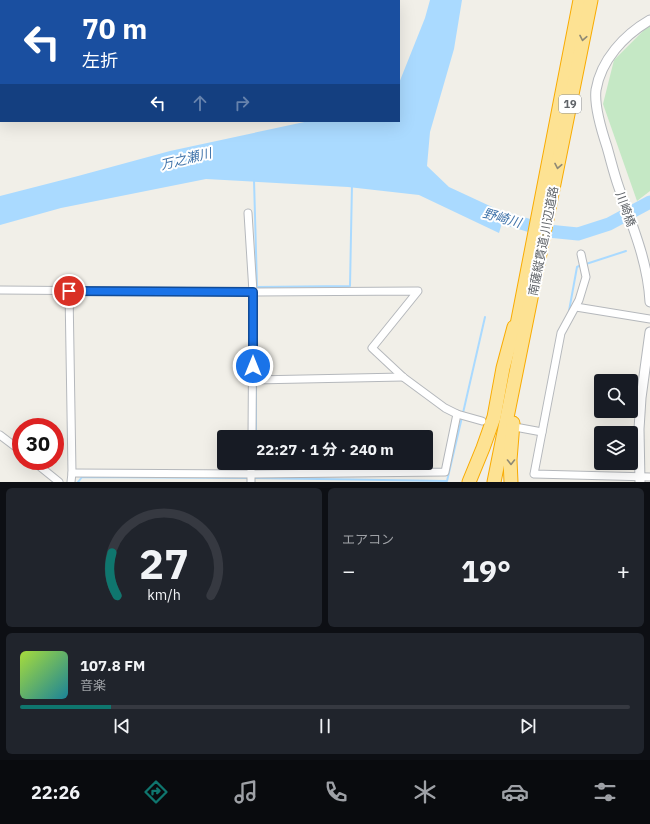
<!DOCTYPE html>
<html lang="ja">
<meta charset="utf-8">
<style>
:root{--surface:#171b24;--page:#20242c;--text:#f1f3f6;--muted:#9ea1a6;--line:#363941;--accent:#0f766e}
body{margin:0;font-family:"IBM Plex Sans","Noto Sans JP",sans-serif;background:var(--page);color:var(--text);height:100vh;display:flex;flex-direction:column;font-size:15px;white-space:nowrap}
*{box-sizing:border-box;margin:0}
p{font-size:13px;color:var(--muted)}
.icon{flex:none;width:22px;height:22px;fill:none;stroke:currentColor;stroke-width:2;stroke-linecap:round;stroke-linejoin:round}
.map{position:relative;height:482px;overflow:hidden}
.sheet{display:flex;flex-direction:column;gap:6px;padding:6px;background:#0d0f14;flex:1}
.sheet>*{flex:none}
.banner{position:absolute;left:0px;top:0px;width:400px;height:122px;box-shadow:0 4px 16px #0002;background:#1a4fa0;color:#fff;overflow:hidden}
.controls{position:absolute;left:594px;top:374px;display:grid;gap:8px}
.controls a{display:grid;place-items:center;width:44px;height:44px;border-radius:4px;background:var(--surface);box-shadow:0 4px 16px #0002;font-size:20px}
.speed{position:absolute;left:12px;top:418px;display:flex;gap:8px;font-size:20px;font-weight:700;text-align:center}
.speed>*{display:grid;place-content:center;width:52px;height:52px;border-radius:50%;background:var(--surface);box-shadow:0 4px 16px #0002;line-height:1}
.speed .limit{border:6px solid #d22;background:#fff;color:#111}
.pin{position:absolute;display:grid;place-items:center;width:34px;height:34px;color:#fff;margin:-17px;border:2px solid #fff;border-radius:50%;box-shadow:0 1px 4px #0007}
.me{position:absolute;width:44px;margin:-22px;rotate:0deg;stroke-linejoin:round;filter:drop-shadow(0 0 3px #0008)}
.turn{display:flex;align-items:center;gap:14px;height:84px;padding:0 16px;font-size:18px}
.turn .icon{width:52px;height:52px;stroke-width:2.5}
.turn b{display:block;font-size:28px;line-height:34px}
.lanes{display:flex;align-items:center;height:38px;padding:0 16px;background:#0003;justify-content:center;gap:20px;direction:ltr}
.lanes .off{opacity:.35}
.big{font-size:30px;font-weight:700;line-height:1.1}
.sheet .tile{flex:1;display:flex;flex-direction:column;justify-content:center;gap:6px;min-width:0;padding:0 14px;border-radius:6px;background:var(--page)}
.sheet .dial{align-items:center;gap:0}
.dial svg{height:104px;overflow:visible;fill:none;stroke:var(--line);stroke-width:7;stroke-linecap:round;text-anchor:middle}
.dial text{fill:var(--text);stroke:none}
.song{display:flex;align-items:center;gap:12px}
.cover{width:48px;height:48px;border-radius:6px;background:linear-gradient(135deg,hsl(80 70% 55%),hsl(190 70% 35%))}
.played{height:4px;border-radius:2px;background:linear-gradient(90deg,var(--accent) 15%,var(--line) 15%)}
.keys{display:flex;justify-content:space-around;direction:ltr}
.heat{display:flex;justify-content:space-between;align-items:center;font-size:22px;direction:ltr}
.sheet .tiles{flex:1;display:grid;gap:6px;grid-template-columns:1fr 1fr}
.tile:last-child{grid-column:span 2}
.trip{position:absolute;left:217px;top:430px;width:216px;height:40px;border-radius:4px;background:var(--surface);box-shadow:0 4px 16px #0002;font-weight:700;line-height:40px;text-align:center}
.dock{display:flex;height:64px;justify-content:space-around;align-items:center;background:#090b0e;color:var(--muted)}
.dock .icon{width:28px;height:28px}
.dock .active{color:var(--accent)}
.dock b{font-size:18px;color:var(--text)}
.map>svg:first-child{display:block}
.green{fill:#c5e8c5}
.water{fill:#aadaff}
.lines{fill:none;stroke-linecap:round;stroke-linejoin:round}
.stream{stroke:#aadaff;stroke-width:2}
.river{stroke:#aadaff;stroke-width:13}
.minor-casing{stroke:#b5b8bc;stroke-width:9}
.tertiary-casing{stroke:#b5b8bc;stroke-width:11}
.motorway-casing{stroke:#f9ab00;stroke-width:15}
.minor{stroke:#fff;stroke-width:7}
.tertiary{stroke:#fff;stroke-width:9}
.motorway{stroke:#fde293;stroke-width:13}
.oneway{stroke:#8e8975}
.route-casing{stroke:#114b97;stroke-width:10}
.route{stroke:#1a73e8;stroke-width:7}
.labels{text-anchor:middle;dominant-baseline:central;stroke-width:4;stroke-linejoin:round;paint-order:stroke}
.shield{fill:#fff;stroke:#8f9295;stroke-width:1}
.shield-label{font-size:11px;font-weight:bold;fill:#5f6368}
.street-label{font-size:12px;fill:#5f6368;stroke:#fff}
.water-label{font-size:13px;font-style:italic;fill:#4174aa;stroke:#fff}
</style>
<div class="map">
<svg width="650" height="482" viewBox="0 0 650 482">
<rect width="100%" height="100%" fill="#f1efe8"/>
<!-- green -->
<polygon class="green" points="650,24 650,191 637,201 603,104 614,60"/>
<!-- water -->
<polygon class="water" points="430,0 462,0 454,49 430,132 427,166 449,187 505,213 499,233 419,195 348,187 206,179 61,208 0,225 0,196 78,176 170,151 309,121 399,121 399,83 425,18"/>
<g class="lines">
<!-- stream -->
<g class="stream">
<polyline points="254,180 257,287"/>
<polyline points="586,264 626,251"/>
<polyline points="257,290 257,287 350,286 352,184"/>
<polyline points="569,311 577,267 581,265"/>
<polyline points="256,378 257,295"/>
<polyline points="463,413 485,317"/>
<polyline points="256,437 256,383"/>
<polyline points="256,471 256,463"/>
<polyline points="253,478 447,481 462,417"/>
<polyline points="78,482 82,477 247,478"/>
</g>
<!-- river -->
<polyline class="river" points="487,213 548,231 578,234 609,224 650,202"/>
<!-- minor casing -->
<g class="minor-casing">
<g id="minor">
<polyline points="6,0 6,1"/>
<polyline points="121,1 123,0"/>
<polyline points="0,66 1,66"/>
<polyline points="248,213 253,292 252,437"/>
<polyline points="581,254 586,277 579,300 561,333 534,474 650,477"/>
<polyline points="0,290 253,292 418,291 372,348 403,377 445,408 457,414 482,421"/>
<polyline points="69,291 72,473 71,482"/>
<polyline points="576,307 650,319"/>
<polyline points="253,380 403,377"/>
<polyline points="515,427 542,432"/>
<polyline points="0,435 21,451"/>
<polyline points="33,461 59,482"/>
<polyline points="72,473 251,474 445,472 457,414"/>
<polyline points="251,482 251,463"/>
</g>
</g>
<!-- tertiary casing -->
<g class="tertiary-casing">
<g id="tertiary">
<path d="M650,20c-26,15 -49,40 -54,70 -2,16 6,42 11,57 4,14 7,27 12,41 13,37 29,74 31,114"/>
<polyline points="640,482 639,429 641,398 650,332"/>
</g>
</g>
<!-- motorway casing -->
<g class="motorway-casing">
<g id="motorway">
<polyline points="515,335 580,0"/>
<polyline points="469,482 483,448 494,417 503,368 514,327"/>
<polyline points="494,482 591,0"/>
<polyline points="511,482 510,460 513,423"/>
</g>
</g>
<!-- minor -->
<use href="#minor" class="minor"/>
<!-- tertiary -->
<use href="#tertiary" class="tertiary"/>
<!-- motorway -->
<use href="#motorway" class="motorway"/>
</g>
<!-- one-way arrows -->
<defs><path id="oneway-chevron" d="M-2-3.5L2.5 0L-2 3.5" fill="none" stroke-width="1.6" stroke-linecap="round" stroke-linejoin="round"/></defs>
<g class="oneway">
<use href="#oneway-chevron" transform="translate(583 38) rotate(101)"/>
<use href="#oneway-chevron" transform="translate(558 166) rotate(101)"/>
<use href="#oneway-chevron" transform="translate(511 462) rotate(90)"/>
</g>
<g class="lines">
<!-- route casing -->
<g class="route-casing">
<polyline id="route" points="69,291 253,292 253,366"/>
</g>
<!-- route -->
<use href="#route" class="route"/>
</g>
<g class="labels">
<!-- shield labels -->
<rect class="shield" x="559" y="95" width="22" height="18" rx="3"/>
<g class="shield-label">
<text x="570" y="104">19</text>
</g>
<!-- street labels -->
<g class="street-label">
<text transform="translate(626 209) rotate(70)">川崎橋</text>
<text transform="translate(543 241) rotate(-79)">南薩縦貫道;川辺道路</text>
</g>
<!-- water labels -->
<g class="water-label">
<text transform="translate(186 159) rotate(-14)">万之瀬川</text>
<text transform="translate(502 218) rotate(16)">野崎川</text>
</g>
</g>
</svg>
<div class="controls">
<a><svg class="icon" aria-label="search" viewBox="0 0 24 24"><circle cx="10" cy="10" r="6"/><path d="M15 15l6 6"/></svg></a>
<a><svg class="icon" aria-label="layers" viewBox="0 0 24 24"><path d="M12 4l9 5-9 5-9-5zM3 14l9 5 9-5"/></svg></a>
</div>
<div class="speed"><div class="limit">30</div></div>
<div class="pin" style="left:69px;top:291px;background:#d93025"><svg class="icon" aria-label="arrive" viewBox="0 0 24 24"><path d="M6 21V4h12l-3 4 3 4H6"/></svg></div>
<svg class="me" style="left:253px;top:366px" viewBox="-20 -20 40 40"><circle r="17" fill="#1a73e8" stroke="#fff" stroke-width="3"/><path d="M0-11L8 9 0 5-8 9z" fill="#fff"/></svg>
<div class="trip">22:27 · 1 分 · 240 m</div>
<div class="banner">
<div class="turn"><svg class="icon" aria-label="left" viewBox="0 0 24 24"><path d="M17 20v-9H6M10 6l-5 5 5 5"/></svg><div><b>70 m</b>左折</div></div>
<div class="lanes"><svg class="icon" aria-label="left" viewBox="0 0 24 24"><path d="M17 20v-9H6M10 6l-5 5 5 5"/></svg><svg class="icon off" aria-label="ahead" viewBox="0 0 24 24"><path d="M12 20V5M6 11l6-6 6 6"/></svg><svg class="icon off" aria-label="right" viewBox="0 0 24 24"><path d="M7 20v-9h11M14 6l5 5-5 5"/></svg></div>
</div>
</div>
<section class="sheet">
<div class="tiles">
<div class="tile dial"><svg viewBox="0 0 100 80">
<path d="M14 69A42 42 0 1 1 86 69"/>
<path d="M14 69A42 42 0 0 1 10 36" stroke="#0f766e"/>
<text x="50" y="56" font-size="32" font-weight="700">27</text>
<text x="50" y="72" font-size="11">km/h</text>
</svg></div>
<div class="tile"><p>エアコン</p>
<div class="heat"><a>−</a><b class="big">19°</b><a>+</a></div>
</div>
<div class="tile">
<div class="song"><i class="cover"></i><div><b>107.8 FM</b><p>音楽</p></div></div>
<div class="played"></div>
<div class="keys"><svg class="icon" aria-label="previous" viewBox="0 0 24 24"><path d="M18 5L8 12l10 7zM5 5v14"/></svg><svg class="icon" aria-label="pause" viewBox="0 0 24 24"><path d="M8 5v14M16 5v14"/></svg><svg class="icon" aria-label="next" viewBox="0 0 24 24"><path d="M6 5l10 7-10 7zM19 5v14"/></svg></div>
</div>
</div>
</section>
<nav class="dock">
<b>22:26</b>
<svg class="icon active" aria-label="directions" viewBox="0 0 24 24"><path d="M12 3l9 9-9 9-9-9zM9 14v-3h6M13 9l2 2-2 2"/></svg>
<svg class="icon" aria-label="music" viewBox="0 0 24 24"><path d="M9 18V5l10-2v13"/><circle cx="6" cy="18" r="3"/><circle cx="16" cy="16" r="3"/></svg>
<svg class="icon" aria-label="phone" viewBox="0 0 24 24"><path d="M5 4h4l2 5-3 2q2 4 5 5l2-3 5 2v4C11 20 4 13 5 4z"/></svg>
<svg class="icon" aria-label="climate" viewBox="0 0 24 24"><path d="M12 3v18M4 7l16 10M4 17L20 7"/></svg>
<svg class="icon" aria-label="car" viewBox="0 0 24 24"><path d="M5 17H2v-5l4-1 3-4h7l3 4 3 1v5h-3M9 17h6M6 11h13"/><circle cx="7" cy="17" r="2"/><circle cx="17" cy="17" r="2"/></svg>
<svg class="icon" aria-label="filters" viewBox="0 0 24 24"><path d="M4 7h16M4 17h16"/><circle cx="9" cy="7" r="2"/><circle cx="15" cy="17" r="2"/></svg>
</nav>
